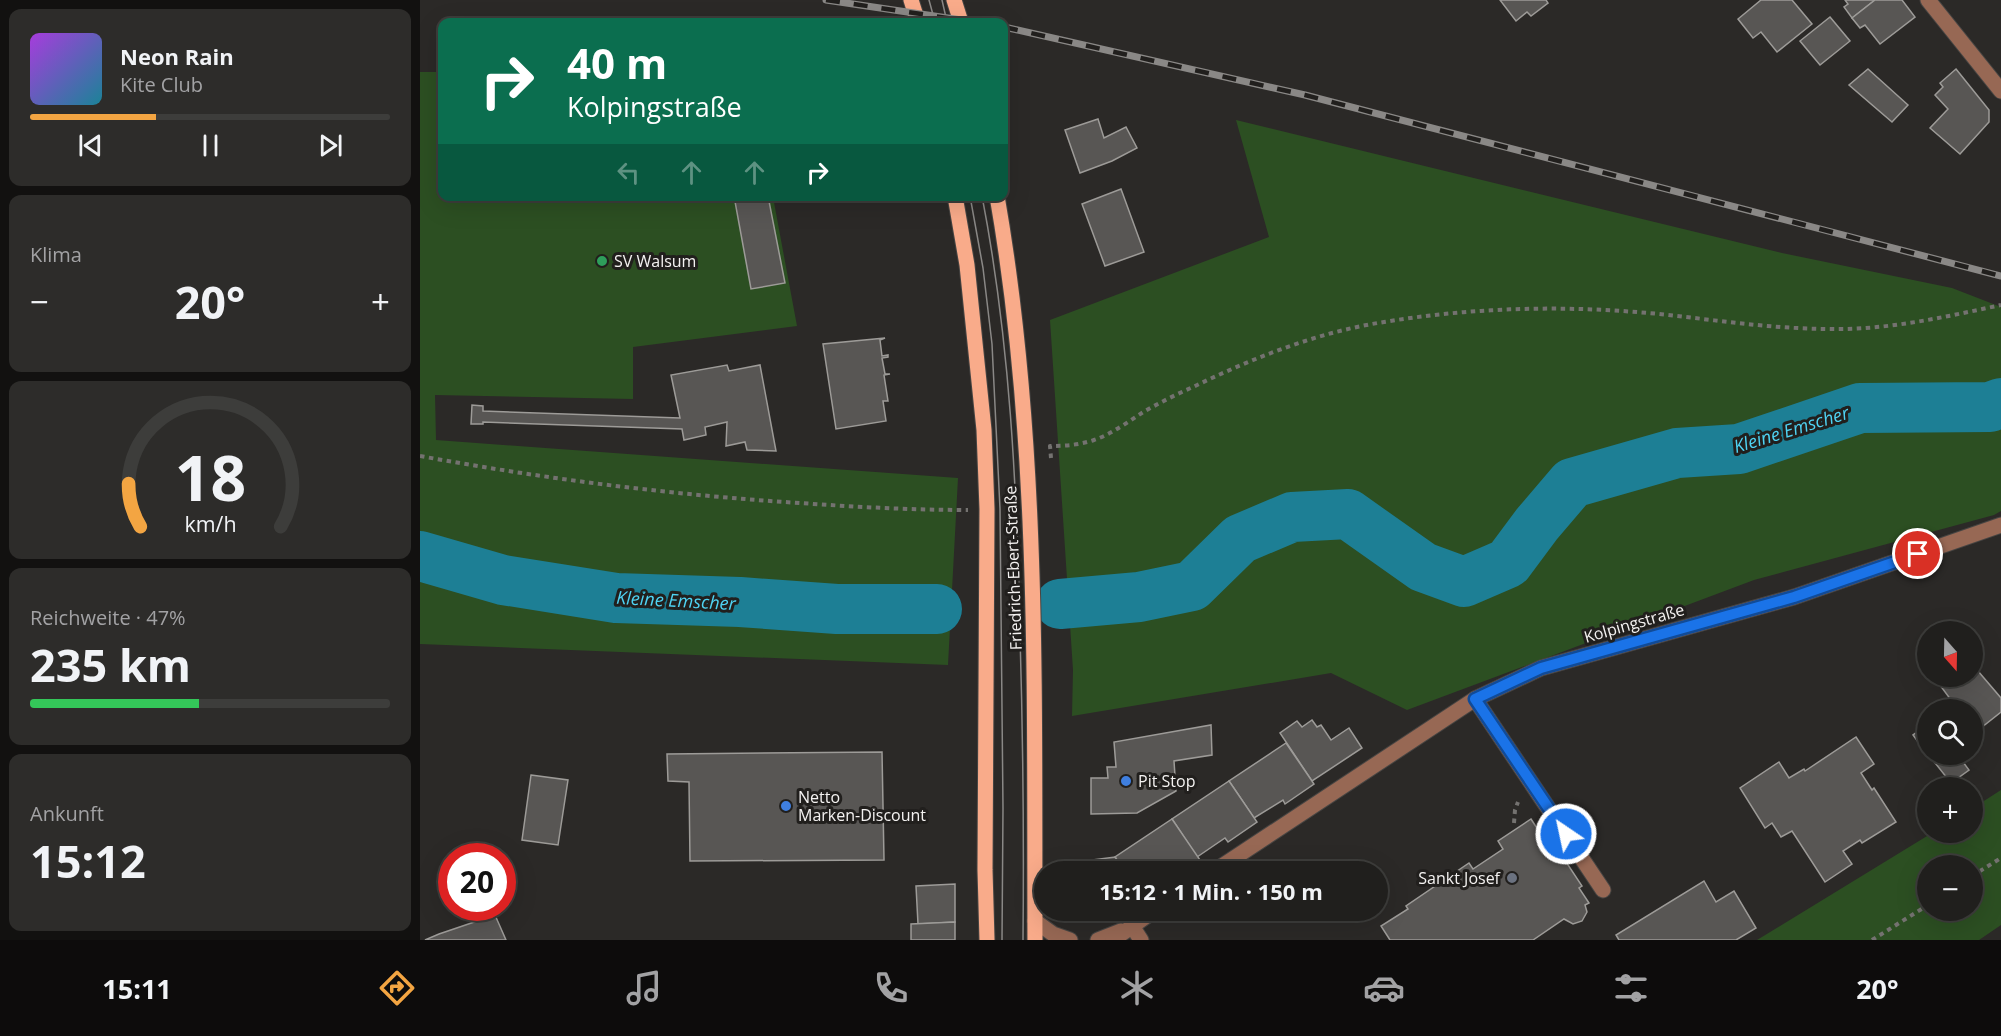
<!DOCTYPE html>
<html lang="de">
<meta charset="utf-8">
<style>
:root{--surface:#201f1d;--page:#2d2c2a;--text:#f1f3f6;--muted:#a2a2a4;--line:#3d3d3b;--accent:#f3a542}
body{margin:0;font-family:"Open Sans",sans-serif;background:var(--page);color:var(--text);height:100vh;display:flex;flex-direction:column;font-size:22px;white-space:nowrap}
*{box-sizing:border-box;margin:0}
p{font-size:20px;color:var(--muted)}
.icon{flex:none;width:33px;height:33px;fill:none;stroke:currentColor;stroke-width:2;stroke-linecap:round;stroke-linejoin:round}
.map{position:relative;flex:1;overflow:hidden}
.sheet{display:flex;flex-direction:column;gap:9px;padding:9px;background:#121110;width:420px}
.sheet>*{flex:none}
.hud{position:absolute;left:18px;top:18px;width:570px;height:183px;border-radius:12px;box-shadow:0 6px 24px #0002,0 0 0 2px var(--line);background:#0b6e4f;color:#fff;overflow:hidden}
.needle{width:39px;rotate:160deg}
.tools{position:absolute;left:1497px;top:621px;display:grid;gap:12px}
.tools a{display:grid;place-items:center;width:66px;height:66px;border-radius:50%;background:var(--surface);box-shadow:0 6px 24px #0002,0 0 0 2px var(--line);font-size:30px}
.speed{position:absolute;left:18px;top:843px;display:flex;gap:12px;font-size:30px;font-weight:700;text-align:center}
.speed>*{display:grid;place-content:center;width:78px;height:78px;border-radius:50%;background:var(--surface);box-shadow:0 6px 24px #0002,0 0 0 2px var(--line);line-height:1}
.speed .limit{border:9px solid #d22;background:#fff;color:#111}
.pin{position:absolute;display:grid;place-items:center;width:51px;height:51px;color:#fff;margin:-26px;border:3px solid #fff;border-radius:50%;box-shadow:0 2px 6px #0007}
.me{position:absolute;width:66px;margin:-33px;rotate:326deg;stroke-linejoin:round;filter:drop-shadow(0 0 4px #0008)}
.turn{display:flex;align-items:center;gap:21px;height:126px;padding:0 30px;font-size:27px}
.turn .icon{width:78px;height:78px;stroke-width:2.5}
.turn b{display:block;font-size:42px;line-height:51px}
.lanes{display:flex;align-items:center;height:57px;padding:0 30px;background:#0003;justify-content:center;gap:30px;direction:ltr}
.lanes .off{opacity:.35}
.big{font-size:45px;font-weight:700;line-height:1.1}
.sheet .card{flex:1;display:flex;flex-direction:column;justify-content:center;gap:9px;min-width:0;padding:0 21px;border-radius:12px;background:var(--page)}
.sheet .dial{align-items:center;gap:0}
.dial svg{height:156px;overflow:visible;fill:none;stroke:var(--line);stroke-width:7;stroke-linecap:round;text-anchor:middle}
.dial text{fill:var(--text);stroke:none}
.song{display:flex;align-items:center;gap:18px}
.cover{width:72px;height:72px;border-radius:9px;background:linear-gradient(135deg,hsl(280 70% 55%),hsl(190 70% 35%))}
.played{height:6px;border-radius:3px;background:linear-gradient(90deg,var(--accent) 35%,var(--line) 35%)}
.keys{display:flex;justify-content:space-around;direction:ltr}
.heat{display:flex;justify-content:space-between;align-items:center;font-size:33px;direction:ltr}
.charge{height:9px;border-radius:4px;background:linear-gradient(90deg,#34c759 47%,var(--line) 0)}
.trip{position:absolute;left:614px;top:861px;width:354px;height:60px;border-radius:30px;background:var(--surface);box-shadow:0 6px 24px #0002,0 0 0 2px var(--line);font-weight:700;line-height:60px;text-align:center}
.menu{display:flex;height:96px;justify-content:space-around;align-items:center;background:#0d0c0c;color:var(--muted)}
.menu .icon{width:42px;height:42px}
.menu .selected{color:var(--accent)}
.menu b{font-size:27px;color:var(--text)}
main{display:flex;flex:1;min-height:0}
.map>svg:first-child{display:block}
.green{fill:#2c4f22;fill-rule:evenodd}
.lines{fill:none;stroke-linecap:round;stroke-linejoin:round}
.river{stroke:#1d7f95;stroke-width:50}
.building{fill:#585654;stroke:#9d9b98;stroke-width:1.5}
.minor-casing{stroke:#474543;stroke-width:17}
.major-casing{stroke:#474543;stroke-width:17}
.path{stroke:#747270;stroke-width:4;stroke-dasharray:4.5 4.5;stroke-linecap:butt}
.minor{stroke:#976854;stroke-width:15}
.major{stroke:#f9ab8a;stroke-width:15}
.tram{stroke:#8a8886;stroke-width:1.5}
.rail-casing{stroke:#8a8886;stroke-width:7}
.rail{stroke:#211f1d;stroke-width:4.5;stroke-dasharray:14;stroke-linecap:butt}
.route-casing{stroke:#114b97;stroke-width:15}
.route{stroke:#1a73e8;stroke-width:10}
.leisure-dot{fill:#2e9e5b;stroke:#211f1d;stroke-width:2}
.shop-dot{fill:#3f7fe0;stroke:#211f1d;stroke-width:2}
.worship-dot{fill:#6b7280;stroke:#211f1d;stroke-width:2}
.labels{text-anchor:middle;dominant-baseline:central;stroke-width:6;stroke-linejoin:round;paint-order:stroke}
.poi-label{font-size:16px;fill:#f4f2f1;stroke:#211f1d;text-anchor:start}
.street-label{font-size:16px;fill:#f4f2f1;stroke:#211f1d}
.water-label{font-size:18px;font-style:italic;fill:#4fd3f3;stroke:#211f1d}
</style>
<main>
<section class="sheet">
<div class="card">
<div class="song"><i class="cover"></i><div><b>Neon Rain</b><p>Kite Club</p></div></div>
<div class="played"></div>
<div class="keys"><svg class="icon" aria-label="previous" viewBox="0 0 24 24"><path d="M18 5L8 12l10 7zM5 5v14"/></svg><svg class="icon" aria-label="pause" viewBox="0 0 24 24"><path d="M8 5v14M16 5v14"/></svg><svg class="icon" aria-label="next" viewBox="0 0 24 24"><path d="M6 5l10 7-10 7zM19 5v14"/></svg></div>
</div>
<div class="card"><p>Klima</p>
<div class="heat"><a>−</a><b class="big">20°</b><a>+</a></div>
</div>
<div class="card dial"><svg viewBox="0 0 100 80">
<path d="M14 69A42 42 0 1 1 86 69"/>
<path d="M14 69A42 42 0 0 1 8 47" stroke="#f3a542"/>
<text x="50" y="56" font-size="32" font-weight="700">18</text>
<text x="50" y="72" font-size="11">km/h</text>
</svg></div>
<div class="card"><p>Reichweite · 47%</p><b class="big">235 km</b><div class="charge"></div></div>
<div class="card"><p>Ankunft</p><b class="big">15:12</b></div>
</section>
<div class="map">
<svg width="1581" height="940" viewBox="0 0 1581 940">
<rect width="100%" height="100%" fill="#2b2927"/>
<!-- green -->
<g class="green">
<polygon points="0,72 22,72 22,196 353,197 377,326 213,347 213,399 15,395 16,440 538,478 528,665 0,644"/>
<polygon points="816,120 1362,253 1532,288 1581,307 1581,511 1574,515 1334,580 987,710 911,673 652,716 653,670 630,320 849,237"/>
<path d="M1581,790v135l-22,15h-222l175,-107 40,-1 1,-24zM1508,866h44v44h-44z"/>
</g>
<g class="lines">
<!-- river -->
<g class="river">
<polyline points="0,556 83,580 196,598 320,602 417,609 517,609"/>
<polyline points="640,604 719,597 772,586 820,539 872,517 928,514 1003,567 1044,582 1088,563 1117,524 1152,483 1257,453 1319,449 1440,408 1570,407 1581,403"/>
</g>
</g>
<!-- building -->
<g class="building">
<polygon points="1080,0 1126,0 1128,3 1111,16 1107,12 1096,21"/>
<polygon points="1341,0 1372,0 1392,24 1357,52 1341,32 1333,38 1318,19"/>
<polygon points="1425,0 1455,0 1432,18 1424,7 1428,4"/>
<polygon points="1455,0 1482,0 1495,17 1460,44 1445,25 1440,28 1432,18"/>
<polygon points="1410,17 1430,41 1400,65 1380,41"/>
<polygon points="1448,69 1488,105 1472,122 1429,85"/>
<polygon points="1536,69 1569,110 1569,122 1540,154 1510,128 1528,109 1515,95 1523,87 1520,83"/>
<polygon points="678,119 684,138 706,127 717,148 692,161 660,173 645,130"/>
<polygon points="701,189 724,252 685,266 662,204"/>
<polygon points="314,196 348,196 365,283 331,289"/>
<polygon points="465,338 460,340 462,356 468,355 468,357 462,358 465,374 470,374 464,375 468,401 463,401 466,421 416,429 403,344"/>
<polygon points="307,365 309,371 340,365 356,451 327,450 325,442 306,446 307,422 285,427 286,435 264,440 262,429 63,422 63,424 51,424 52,405 63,406 63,411 260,418 251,375"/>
<polygon points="1552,664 1581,698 1581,712 1552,735 1552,710 1526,710 1534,704 1517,681 1522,676 1552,676"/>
<polygon points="892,720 897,727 901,725 911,740 929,728 942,748 892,781 860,733 877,721 882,727"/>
<polygon points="1508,724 1508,754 1503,751 1504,750 1493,735"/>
<polygon points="791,725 792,755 754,761 756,791 717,813 671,814 671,778 688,778 687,767 696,767 694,742"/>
<polygon points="1436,737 1454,764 1441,773 1452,790 1454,788 1476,822 1442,843 1440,840 1423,851 1432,864 1405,882 1372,831 1361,837 1352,823 1345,828 1320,788 1359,762 1369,778 1384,769 1385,771"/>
<polygon points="866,743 894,784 865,804 863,800 834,818 809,781"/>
<polygon points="462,752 464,860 270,861 269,782 248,781 247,754"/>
<polygon points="1508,754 1537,754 1549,770 1531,783"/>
<polygon points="111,775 148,780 138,845 102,840"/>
<polygon points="809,781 837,822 808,842 805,838 777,857 752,819"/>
<polygon points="752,819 780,860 762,872 705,872 695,857"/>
<polygon points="1111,819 1126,842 1131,839 1162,886 1159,888 1169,903 1165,905 1167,912 1162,921 1153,924 1144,919 1113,940 970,940 961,926 988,909 986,906 1049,863 1053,869 1083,849 1078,841"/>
<polygon points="695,857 705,872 643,872 642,864"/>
<polygon points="1284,881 1296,902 1314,891 1336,928 1316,940 1199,940 1196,935"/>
<polygon points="535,884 535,922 498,924 496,886"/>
<polygon points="75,915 86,940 5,940 19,934"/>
<polygon points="535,922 535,940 491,940 491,924"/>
</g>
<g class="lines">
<!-- minor casing -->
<g class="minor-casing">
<g id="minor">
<polyline points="1508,0 1581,91"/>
<polyline points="1055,699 1183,890"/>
<polyline points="793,872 1055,699 1121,668 1374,597 1581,525"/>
<polyline points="615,921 633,934 650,940"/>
<polyline points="712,926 721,940"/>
<polyline points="678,940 701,931"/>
<polyline points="693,940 735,910"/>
</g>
</g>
<!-- major casing -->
<g class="major-casing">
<g id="major">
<polyline points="491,0 498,22"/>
<polyline points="534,0 541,22"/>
<polyline points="535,196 547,265 564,430 567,509 565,870 567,940"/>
<path d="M577,196c43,246 37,496 38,744"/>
</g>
</g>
<!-- path -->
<g class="path">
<path d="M0,456c126,23 252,39 380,47 56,4 112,7 168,7"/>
<path d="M631,458l-1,-12c15,0 29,-1 44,-6 18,-6 35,-19 51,-29 16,-9 32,-17 48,-24 60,-29 125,-55 191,-65 91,-15 183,-17 275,-8 57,6 114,15 172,15 57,1 114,-12 170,-24"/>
<polyline points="1094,823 1095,810 1098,802"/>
<polyline points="1552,876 1581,858"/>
<polyline points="1452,940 1508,905"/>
</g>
<!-- minor -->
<use href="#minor" class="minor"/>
<!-- major -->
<use href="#major" class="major"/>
<!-- tram -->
<g class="tram">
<polyline points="509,0 515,22"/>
<polyline points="522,0 527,22"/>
<polyline points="550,196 563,268 572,344 580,509 583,808 582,940"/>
<path d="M562,196c28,145 35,292 38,439 3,102 4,203 3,305"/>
</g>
<!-- rail casing -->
<g class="rail-casing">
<g id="rail">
<polyline points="406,0 555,22"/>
<polyline points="584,27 885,95 1581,276"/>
</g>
</g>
<!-- rail -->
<use href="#rail" class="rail"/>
</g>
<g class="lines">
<!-- route casing -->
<g class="route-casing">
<polyline id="route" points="1146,834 1055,699 1121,668 1374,597 1498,554"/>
</g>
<!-- route -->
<use href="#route" class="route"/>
</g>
<!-- markers -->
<circle class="leisure-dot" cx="182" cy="261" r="6"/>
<g class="shop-dot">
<circle cx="706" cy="781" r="6"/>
<circle cx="366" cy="806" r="6"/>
</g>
<circle class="worship-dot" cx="1092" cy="878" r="6"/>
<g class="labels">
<!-- poi labels -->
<g class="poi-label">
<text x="194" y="261">SV Walsum</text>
<text x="718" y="781">Pit Stop</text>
<text x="378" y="797">Netto<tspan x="378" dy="18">Marken-Discount</tspan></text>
<text x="1080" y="878" text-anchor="end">Sankt Josef</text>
</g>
<!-- street labels -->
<g class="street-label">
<text transform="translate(593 568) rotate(-92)">Friedrich-Ebert-Straße</text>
<text transform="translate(1214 623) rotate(-16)">Kolpingstraße</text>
</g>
<!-- water labels -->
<g class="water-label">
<text transform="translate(1371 429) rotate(-17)">Kleine Emscher</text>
<text transform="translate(256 600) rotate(3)">Kleine Emscher</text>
</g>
</g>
</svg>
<div class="tools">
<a><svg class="needle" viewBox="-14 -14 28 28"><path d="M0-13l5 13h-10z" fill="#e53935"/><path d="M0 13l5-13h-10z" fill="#a2a2a4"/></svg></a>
<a><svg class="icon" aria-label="search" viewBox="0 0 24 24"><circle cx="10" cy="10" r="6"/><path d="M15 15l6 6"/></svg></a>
<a>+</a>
<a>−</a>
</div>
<div class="speed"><div class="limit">20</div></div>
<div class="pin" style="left:1498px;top:554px;background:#d93025"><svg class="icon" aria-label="arrive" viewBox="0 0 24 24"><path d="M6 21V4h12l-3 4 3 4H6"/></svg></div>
<svg class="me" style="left:1146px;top:834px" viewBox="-20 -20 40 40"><circle r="17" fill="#1a73e8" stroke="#fff" stroke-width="3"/><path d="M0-11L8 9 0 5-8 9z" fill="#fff"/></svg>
<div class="trip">15:12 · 1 Min. · 150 m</div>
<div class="hud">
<div class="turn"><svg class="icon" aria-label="right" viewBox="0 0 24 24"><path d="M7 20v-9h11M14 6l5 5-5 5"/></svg><div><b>40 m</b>Kolpingstraße</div></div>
<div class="lanes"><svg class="icon off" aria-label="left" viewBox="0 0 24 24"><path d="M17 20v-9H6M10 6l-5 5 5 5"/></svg><svg class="icon off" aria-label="ahead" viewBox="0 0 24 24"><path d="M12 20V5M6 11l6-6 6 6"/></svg><svg class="icon off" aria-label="ahead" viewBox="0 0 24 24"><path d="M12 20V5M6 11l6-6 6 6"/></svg><svg class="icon" aria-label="right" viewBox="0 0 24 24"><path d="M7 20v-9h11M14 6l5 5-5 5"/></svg></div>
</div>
</div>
</main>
<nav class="menu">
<b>15:11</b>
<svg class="icon selected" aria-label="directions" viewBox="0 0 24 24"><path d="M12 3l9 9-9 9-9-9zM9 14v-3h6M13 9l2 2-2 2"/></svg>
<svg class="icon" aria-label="music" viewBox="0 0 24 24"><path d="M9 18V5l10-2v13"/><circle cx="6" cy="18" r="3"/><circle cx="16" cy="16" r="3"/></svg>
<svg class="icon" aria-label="phone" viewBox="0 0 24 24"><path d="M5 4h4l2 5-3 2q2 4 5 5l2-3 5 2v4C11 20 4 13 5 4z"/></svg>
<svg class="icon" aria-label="climate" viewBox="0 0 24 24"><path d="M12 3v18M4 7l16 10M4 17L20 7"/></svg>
<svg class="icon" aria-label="car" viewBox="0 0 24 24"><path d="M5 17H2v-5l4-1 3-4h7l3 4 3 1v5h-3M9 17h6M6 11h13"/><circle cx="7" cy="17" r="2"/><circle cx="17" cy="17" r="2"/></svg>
<svg class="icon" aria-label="filters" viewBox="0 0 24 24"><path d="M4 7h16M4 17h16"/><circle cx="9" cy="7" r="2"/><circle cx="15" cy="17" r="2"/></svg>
<b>20°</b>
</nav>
